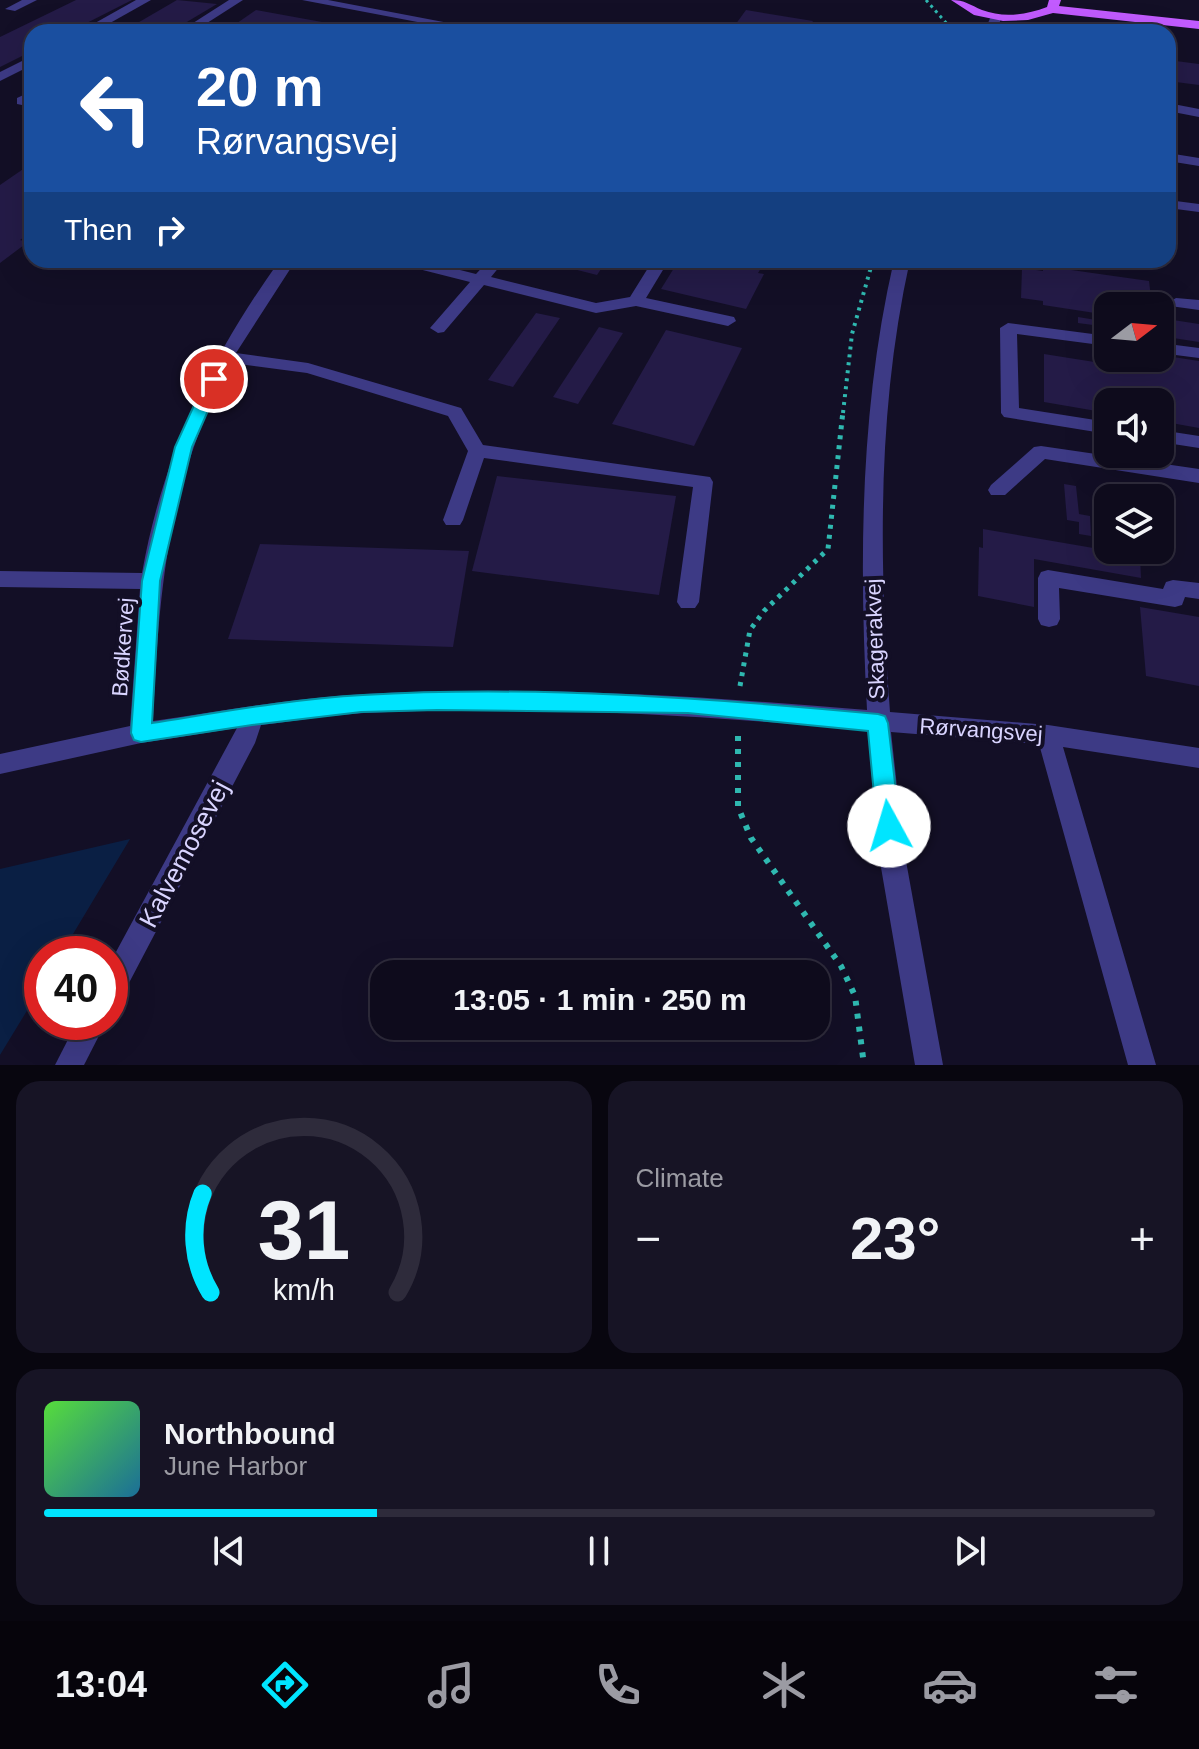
<!DOCTYPE html>
<meta charset="utf-8">
<style>
:root{--surface:#0e0b1c;--page:#171425;--text:#f1f3f6;--muted:#9b9ba3;--line:#2e2b3b;--accent:#00e5ff}
body{margin:0;font-family:Arial,sans-serif;background:var(--page);color:var(--text);height:100vh;display:flex;flex-direction:column;font-size:30px;white-space:nowrap}
*{box-sizing:border-box;margin:0}
p{font-size:26px;color:var(--muted)}
.icon{flex:none;width:44px;height:44px;fill:none;stroke:currentColor;stroke-width:2;stroke-linecap:round;stroke-linejoin:round}
.map{position:relative;height:1065px;overflow:hidden}
.panel{display:flex;flex-direction:column;gap:16px;padding:16px;background:#08060f;flex:1}
.panel>*{flex:none}
.top-card{position:absolute;left:24px;top:24px;width:1152px;height:244px;border-radius:24px;box-shadow:0 8px 32px #0002,0 0 0 2px var(--line);background:#1a4fa0;color:#fff;overflow:hidden}
.needle{width:52px;rotate:74deg}
.tools{position:absolute;left:1094px;top:292px;display:grid;gap:16px}
.tools a{display:grid;place-items:center;width:80px;height:80px;border-radius:16px;background:var(--surface);box-shadow:0 8px 32px #0002,0 0 0 2px var(--line);font-size:40px}
.speed{position:absolute;left:24px;top:936px;display:flex;gap:16px;font-size:40px;font-weight:700;text-align:center}
.speed>*{display:grid;place-content:center;width:104px;height:104px;border-radius:50%;background:var(--surface);box-shadow:0 8px 32px #0002,0 0 0 2px var(--line);line-height:1}
.speed .limit{border:12px solid #d22;background:#fff;color:#111}
.pin{position:absolute;display:grid;place-items:center;width:68px;height:68px;color:#fff;margin:-34px;border:4px solid #fff;border-radius:50%;box-shadow:0 2px 8px #0007}
.me{position:absolute;width:88px;margin:-44px;rotate:354deg;stroke-linejoin:round;filter:drop-shadow(0 0 6px #0008)}
.turn{display:flex;align-items:center;gap:28px;height:168px;padding:0 40px;font-size:36px}
.turn .icon{width:104px;height:104px;stroke-width:2.5}
.turn b{display:block;font-size:56px;line-height:68px}
.then{display:flex;align-items:center;height:76px;padding:0 40px;background:#0003;gap:16px;font-size:30px}
.big{font-size:60px;font-weight:600;line-height:1.1}
.panel .tile{flex:1;display:flex;flex-direction:column;justify-content:center;gap:12px;min-width:0;padding:0 28px;border-radius:24px;background:var(--page)}
.panel .dial{align-items:center;gap:0}
.dial svg{height:208px;overflow:visible;fill:none;stroke:var(--line);stroke-width:7;stroke-linecap:round;text-anchor:middle}
.dial text{fill:var(--text);stroke:none}
.song{display:flex;align-items:center;gap:24px}
.cover{width:96px;height:96px;border-radius:12px;background:linear-gradient(135deg,hsl(110 70% 55%),hsl(200 70% 35%))}
.played{height:8px;border-radius:4px;background:linear-gradient(90deg,var(--accent) 30%,var(--line) 30%)}
.keys{display:flex;justify-content:space-around;direction:ltr}
.heat{display:flex;justify-content:space-between;align-items:center;font-size:44px;direction:ltr}
.panel .tiles{flex:1;display:grid;gap:16px;grid-template-columns:1fr 1fr}
.tile:last-child{grid-column:span 2}
.trip{position:absolute;left:370px;top:960px;width:460px;height:80px;border-radius:24px;background:var(--surface);box-shadow:0 8px 32px #0002,0 0 0 2px var(--line);font-weight:600;line-height:80px;text-align:center}
.tab-bar{display:flex;height:128px;justify-content:space-around;align-items:center;background:#06040b;color:var(--muted)}
.tab-bar .icon{width:56px;height:56px}
.tab-bar .active{color:var(--accent)}
.tab-bar b{font-size:36px;color:var(--text)}
.map>svg:first-child{display:block}
.water{fill:#0a1f44}
.building{fill:#241b47}
.lines{fill:none;stroke-linecap:round;stroke-linejoin:round}
.path-far3{stroke:#2fb8b0;stroke-width:3;stroke-dasharray:3 4;stroke-linecap:butt}
.path-far2{stroke:#2fb8b0;stroke-width:4;stroke-dasharray:3 5;stroke-linecap:butt}
.path-far1{stroke:#2fb8b0;stroke-width:5;stroke-dasharray:4 6;stroke-linecap:butt}
.path{stroke:#2fb8b0;stroke-width:6;stroke-dasharray:5 8;stroke-linecap:butt}
.minor{fill:#3d3a85;fill-rule:evenodd}
.major{fill:#c25bff;fill-rule:evenodd}
.route{fill:#00e5ff;stroke:#0095a6;stroke-width:2}
.labels{text-anchor:middle;dominant-baseline:central;stroke-width:8;stroke-linejoin:round;paint-order:stroke}
.street-label{font-size:22px;fill:#d9d4ff;stroke:#130f26}
.near-street-label{font-size:26px;fill:#d9d4ff;stroke:#130f26}
</style>
<div class="map">
<svg width="1199" height="1065" viewBox="0 0 1199 1065">
<rect width="100%" height="100%" fill="#130f26"/>
<!-- water -->
<polygon class="water" points="130,839 61,954 42,954 42,986 0,1055 0,869"/>
<!-- building -->
<g class="building">
<polygon points="76,0 132,0 69,32 32,32 32,51 0,67 0,37"/>
<polygon points="177,0 217,4 170,32 122,32"/>
<polygon points="256,10 366,30 366,32 224,32"/>
<polygon points="746,10 813,21 806,32 730,32"/>
<polygon points="1168,60 1199,64 1199,85 1168,81"/>
<polygon points="32,163 32,231 20,240 28,242 0,263 0,185"/>
<polygon points="538,260 607,260 597,275"/>
<polygon points="679,260 711,260 709,262 734,268 737,263 761,268 758,273 764,274 746,309 661,289"/>
<polygon points="1043,266 1149,281 1152,306 1108,306 1108,315 1043,305 1043,301 1021,298 1022,268 1043,271"/>
<polygon points="536,313 560,318 513,387 488,380"/>
<polygon points="1078,317 1108,322 1108,327 1078,323"/>
<polygon points="1160,318 1199,324 1199,342 1160,336"/>
<polygon points="599,327 623,333 578,404 553,397"/>
<polygon points="666,330 742,348 694,446 612,424"/>
<polygon points="1044,354 1126,367 1126,358 1160,358 1160,355 1199,361 1199,428 1160,421 1160,402 1108,402 1108,413 1044,402"/>
<polygon points="497,476 676,496 659,595 472,571"/>
<polygon points="1064,484 1076,486 1079,514 1090,516 1091,536 1079,534 1079,522 1067,520"/>
<polygon points="983,529 1140,556 1141,578 1034,559 1034,607 978,596 979,547 983,548"/>
<polygon points="260,544 469,551 453,647 228,639"/>
<polygon points="1140,607 1199,617 1199,686 1146,676"/>
</g>
<g class="lines">
<!-- path-far3 -->
<polyline class="path-far3" points="926,0 954,32"/>
<!-- path-far2 -->
<polyline class="path-far2" points="843,413 852,334 873,260"/>
<!-- path-far1 -->
<polyline class="path-far1" points="740,686 750,630 764,611 828,549 843,411"/>
<!-- path -->
<polyline class="path" points="738,736 738,807 751,838 841,966 855,996 864,1065"/>
<!-- minor -->
<g class="minor">
<polygon points="22,0 37,0 15,11 5,9"/>
<polygon points="136,0 151,0 94,32 79,32"/>
<polygon points="229,0 243,0 193,32 179,32"/>
<polygon points="302,0 328,0 496,32 470,32"/>
<polygon points="992,14 1002,16 996,32 984,32"/>
<polygon points="32,56 32,65 0,81 0,72"/>
<polygon points="32,91 32,107 17,104 17,98"/>
<polygon points="1168,103 1199,109 1199,117 1168,111"/>
<polygon points="1168,153 1199,158 1199,166 1168,161"/>
<polygon points="1168,200 1199,204 1199,212 1168,208"/>
<path d="M280,260h16l-60,93 72,10 153,45 22,37 227,32 3,5 -14,120 -4,6h-14l-4,-6 16,-115 -209,-29 -21,62 -3,5h-14l-3,-5 25,-69 -20,-35 -141,-43 -76,-10c-64,118 -72,228 -78,358 70,-10 140,-23 211,-27 167,-9 336,2 503,16 -8,-151 -7,-302 27,-450h16c-33,149 -31,300 -20,452l158,13 151,23v20l-136,-21 93,318h-28l-89,-321 -148,-12 13,118 39,215h-28l-37,-215 -10,-120c-167,-14 -336,-26 -504,-17 -34,2 -69,8 -103,12l-6,18 -135,257 -10,4v-41l127,-235 -96,15 -141,31v-20l130,-28 10,-137 -140,-2v-16l142,2c21,-118 69,-217 138,-313z"/>
<polygon points="393,260 420,260 476,274 489,260 505,260 491,277 596,303 630,297 653,260 669,260 646,298 734,317 736,321 728,326 636,306 596,313 484,285 444,332 438,333 430,328 470,282 395,263"/>
<polygon points="1176,298 1199,300 1199,310 1170,306 1168,303"/>
<polygon points="1008,323 1108,336 1108,346 1017,334 1019,408 1108,422 1108,434 1004,417 1001,413 1000,328"/>
<polygon points="1160,343 1199,348 1199,358 1160,353"/>
<polygon points="1160,430 1199,436 1199,448 1160,442"/>
<polygon points="1041,446 1199,469 1199,483 1045,459 1005,495 991,495 988,490 991,485 1034,447"/>
<polygon points="1048,570 1163,589 1166,582 1173,580 1199,583 1199,599 1185,597 1182,605 1175,607 1059,588 1060,619 1057,625 1049,627 1041,625 1038,619 1038,578 1041,572"/>
<polygon points="77,1022 106,1022 84,1065 55,1065"/>
</g>
<!-- major -->
<path class="major" d="M951,0c14,0 19,5 31,10 21,8 44,5 65,-3l2,-7h12l-2,6 140,15v8l-146,-16 -25,7 -25,1 -29,-6z"/>
</g>
<!-- route -->
<path class="route" d="M214,374l8,5 -30,68 -32,134 -8,142c70,-11 140,-24 211,-28 171,-10 344,3 515,19l7,2 3,7 12,103 -3,7 -8,3 -8,-3 -4,-7 -9,-95 -180,-18 -251,-3 -76,2 -109,13 -111,17 -7,-2 -3,-7 11,-152 33,-134 31,-68z"/>
<g class="labels">
<!-- street labels -->
<g class="street-label">
<text transform="translate(875 639) rotate(-92)">Skagerakvej</text>
<text transform="translate(123 647) rotate(-86)">Bødkervej</text>
<text transform="translate(981 730) rotate(4)">Rørvangsvej</text>
</g>
<!-- near-street labels -->
<g class="near-street-label">
<text transform="translate(184 854) rotate(-62)">Kalvemosevej</text>
</g>
</g>
</svg>
<div class="tools">
<a><svg class="needle" viewBox="-14 -14 28 28"><path d="M0-13l5 13h-10z" fill="#e53935"/><path d="M0 13l5-13h-10z" fill="#9b9ba3"/></svg></a>
<a><svg class="icon" aria-label="sound" viewBox="0 0 24 24"><path d="M4 9h4l5-4v14l-5-4H4zM17 9q2 3 0 6"/></svg></a>
<a><svg class="icon" aria-label="layers" viewBox="0 0 24 24"><path d="M12 4l9 5-9 5-9-5zM3 14l9 5 9-5"/></svg></a>
</div>
<div class="speed"><div class="limit">40</div></div>
<div class="pin" style="left:214px;top:379px;background:#d93025"><svg class="icon" aria-label="arrive" viewBox="0 0 24 24"><path d="M6 21V4h12l-3 4 3 4H6"/></svg></div>
<svg class="me" style="left:889px;top:826px" viewBox="-20 -20 40 40"><circle r="19" fill="#fff"/><path d="M0-13L10 11 0 6-10 11z" fill="#00e5ff"/></svg>
<div class="trip">13:05 · 1 min · 250 m</div>
<div class="top-card">
<div class="turn"><svg class="icon" aria-label="left" viewBox="0 0 24 24"><path d="M17 20v-9H6M10 6l-5 5 5 5"/></svg><div><b>20 m</b>Rørvangsvej</div></div>
<div class="then">Then<svg class="icon" aria-label="right" viewBox="0 0 24 24"><path d="M7 20v-9h11M14 6l5 5-5 5"/></svg></div>
</div>
</div>
<section class="panel">
<div class="tiles">
<div class="tile dial"><svg viewBox="0 0 100 80">
<path d="M14 69A42 42 0 1 1 86 69"/>
<path d="M14 69A42 42 0 0 1 11 31" stroke="#00e5ff"/>
<text x="50" y="56" font-size="32" font-weight="700">31</text>
<text x="50" y="72" font-size="11">km/h</text>
</svg></div>
<div class="tile"><p>Climate</p>
<div class="heat"><a>−</a><b class="big">23°</b><a>+</a></div>
</div>
<div class="tile">
<div class="song"><i class="cover"></i><div><b>Northbound</b><p>June Harbor</p></div></div>
<div class="played"></div>
<div class="keys"><svg class="icon" aria-label="previous" viewBox="0 0 24 24"><path d="M18 5L8 12l10 7zM5 5v14"/></svg><svg class="icon" aria-label="pause" viewBox="0 0 24 24"><path d="M8 5v14M16 5v14"/></svg><svg class="icon" aria-label="next" viewBox="0 0 24 24"><path d="M6 5l10 7-10 7zM19 5v14"/></svg></div>
</div>
</div>
</section>
<nav class="tab-bar">
<b>13:04</b>
<svg class="icon active" aria-label="directions" viewBox="0 0 24 24"><path d="M12 3l9 9-9 9-9-9zM9 14v-3h6M13 9l2 2-2 2"/></svg>
<svg class="icon" aria-label="music" viewBox="0 0 24 24"><path d="M9 18V5l10-2v13"/><circle cx="6" cy="18" r="3"/><circle cx="16" cy="16" r="3"/></svg>
<svg class="icon" aria-label="phone" viewBox="0 0 24 24"><path d="M5 4h4l2 5-3 2q2 4 5 5l2-3 5 2v4C11 20 4 13 5 4z"/></svg>
<svg class="icon" aria-label="climate" viewBox="0 0 24 24"><path d="M12 3v18M4 7l16 10M4 17L20 7"/></svg>
<svg class="icon" aria-label="car" viewBox="0 0 24 24"><path d="M5 17H2v-5l4-1 3-4h7l3 4 3 1v5h-3M9 17h6M6 11h13"/><circle cx="7" cy="17" r="2"/><circle cx="17" cy="17" r="2"/></svg>
<svg class="icon" aria-label="filters" viewBox="0 0 24 24"><path d="M4 7h16M4 17h16"/><circle cx="9" cy="7" r="2"/><circle cx="15" cy="17" r="2"/></svg>
</nav>
